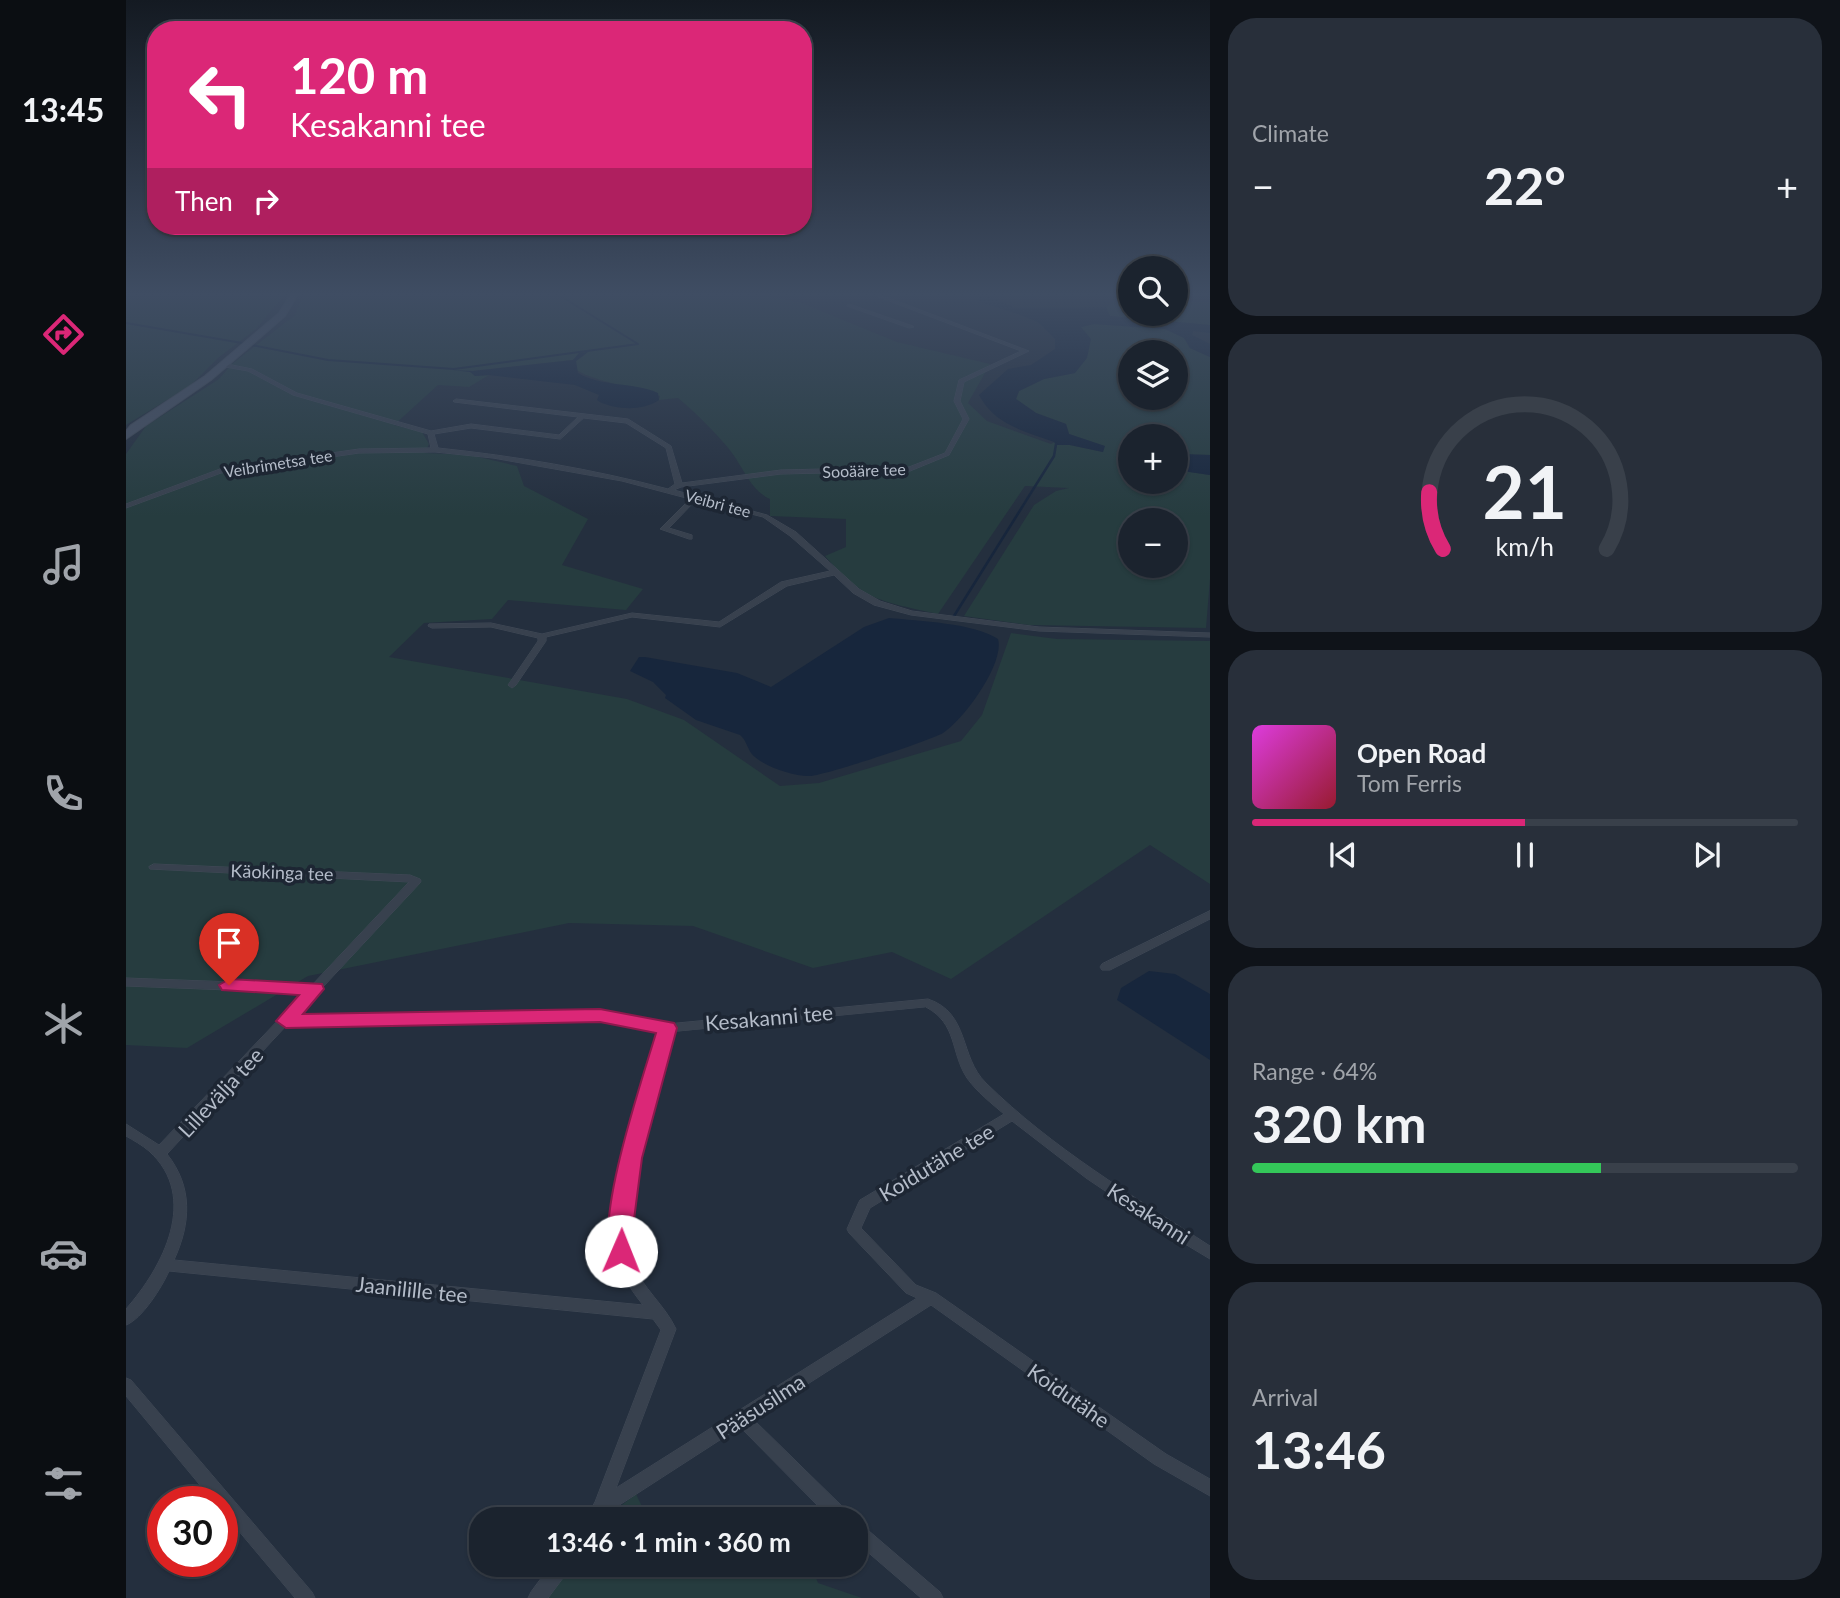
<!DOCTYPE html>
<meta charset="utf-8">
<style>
:root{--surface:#1b232e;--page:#282f3a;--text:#f1f3f6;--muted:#a0a4aa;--line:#39404a;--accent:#db2777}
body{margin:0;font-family:Lato,sans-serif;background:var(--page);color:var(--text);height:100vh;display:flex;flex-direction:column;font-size:26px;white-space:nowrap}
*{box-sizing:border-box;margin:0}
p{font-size:23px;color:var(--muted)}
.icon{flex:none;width:38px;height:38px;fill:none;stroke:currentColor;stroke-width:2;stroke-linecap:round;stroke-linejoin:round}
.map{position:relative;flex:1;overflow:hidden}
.details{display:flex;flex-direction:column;gap:18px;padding:18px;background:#0f1319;width:630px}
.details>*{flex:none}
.guide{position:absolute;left:21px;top:21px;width:665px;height:214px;border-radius:28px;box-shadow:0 2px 5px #0004,0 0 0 2px var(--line);background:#db2777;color:#fff;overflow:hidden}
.controls{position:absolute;left:992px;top:256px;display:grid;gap:14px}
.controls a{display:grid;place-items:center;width:70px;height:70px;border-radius:50%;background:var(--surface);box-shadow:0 2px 5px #0004,0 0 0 2px var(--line);font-size:35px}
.speed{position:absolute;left:21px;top:1486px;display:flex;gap:14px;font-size:35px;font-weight:700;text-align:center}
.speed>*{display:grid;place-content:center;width:91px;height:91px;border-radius:50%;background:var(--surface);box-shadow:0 2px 5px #0004,0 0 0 2px var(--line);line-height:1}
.speed .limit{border:10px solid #d22;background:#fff;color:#111}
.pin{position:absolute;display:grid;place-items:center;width:60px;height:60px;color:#fff;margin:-72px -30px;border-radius:50% 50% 50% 0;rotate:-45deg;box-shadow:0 0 7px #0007}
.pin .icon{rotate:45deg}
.me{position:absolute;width:77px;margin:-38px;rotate:1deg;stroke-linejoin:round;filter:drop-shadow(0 0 5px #0008)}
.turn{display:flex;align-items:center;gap:24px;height:147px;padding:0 28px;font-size:32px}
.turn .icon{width:91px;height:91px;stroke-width:2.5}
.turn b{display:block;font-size:49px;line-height:60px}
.then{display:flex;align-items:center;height:66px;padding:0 28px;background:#0003;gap:14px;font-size:26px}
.big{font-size:52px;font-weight:700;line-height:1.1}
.details .card{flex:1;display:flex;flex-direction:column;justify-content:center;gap:10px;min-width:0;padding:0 24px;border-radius:28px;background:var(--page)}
.details .dial{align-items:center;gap:0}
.dial svg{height:182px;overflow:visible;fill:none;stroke:var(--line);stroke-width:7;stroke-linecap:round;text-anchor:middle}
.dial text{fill:var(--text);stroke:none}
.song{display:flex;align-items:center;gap:21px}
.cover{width:84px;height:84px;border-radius:10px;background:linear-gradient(135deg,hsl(300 70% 55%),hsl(350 70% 35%))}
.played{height:7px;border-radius:4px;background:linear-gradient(90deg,var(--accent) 50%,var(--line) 50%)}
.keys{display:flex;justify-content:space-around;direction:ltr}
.heat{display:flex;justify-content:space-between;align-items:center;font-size:38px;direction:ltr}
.charge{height:10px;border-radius:5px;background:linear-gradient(90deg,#34c759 64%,var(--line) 0)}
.trip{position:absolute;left:343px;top:1507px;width:399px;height:70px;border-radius:28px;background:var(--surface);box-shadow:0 2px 5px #0004,0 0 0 2px var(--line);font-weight:700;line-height:70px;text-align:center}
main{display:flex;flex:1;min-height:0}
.tab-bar{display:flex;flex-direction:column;width:126px;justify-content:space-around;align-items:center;background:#0b0e12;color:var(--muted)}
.tab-bar .icon{width:49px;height:49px}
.tab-bar .current{color:var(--accent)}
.tab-bar b{font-size:32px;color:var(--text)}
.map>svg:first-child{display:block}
.green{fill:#263c3f;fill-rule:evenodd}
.water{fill:#17263c}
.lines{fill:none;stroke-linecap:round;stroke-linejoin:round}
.stream-far1{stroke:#17263c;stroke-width:2}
.stream{stroke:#17263c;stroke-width:2.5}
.river{fill:#17263c;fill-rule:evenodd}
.street-casing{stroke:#414a57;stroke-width:1}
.secondary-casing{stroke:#414a57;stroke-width:2}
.street{fill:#38414e;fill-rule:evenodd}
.secondary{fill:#465061;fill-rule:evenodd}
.route{fill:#db2777;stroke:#8e194d;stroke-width:2}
.labels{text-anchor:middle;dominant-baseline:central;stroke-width:7;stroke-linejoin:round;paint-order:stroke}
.far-street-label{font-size:16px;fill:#b4bcc9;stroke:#1d2633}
.street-label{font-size:18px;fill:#b4bcc9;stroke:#1d2633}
.near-street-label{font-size:21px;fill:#b4bcc9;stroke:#1d2633}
</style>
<main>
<nav class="tab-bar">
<b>13:45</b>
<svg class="icon current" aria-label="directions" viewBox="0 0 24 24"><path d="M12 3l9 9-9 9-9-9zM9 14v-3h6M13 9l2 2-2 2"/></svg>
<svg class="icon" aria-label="music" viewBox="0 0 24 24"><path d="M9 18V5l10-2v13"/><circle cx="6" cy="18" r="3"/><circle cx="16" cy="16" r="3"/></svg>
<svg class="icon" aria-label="phone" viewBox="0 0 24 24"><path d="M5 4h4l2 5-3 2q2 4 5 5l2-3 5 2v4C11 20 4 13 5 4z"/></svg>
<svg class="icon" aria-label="climate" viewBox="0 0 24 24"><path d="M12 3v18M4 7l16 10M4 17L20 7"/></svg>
<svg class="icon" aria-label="car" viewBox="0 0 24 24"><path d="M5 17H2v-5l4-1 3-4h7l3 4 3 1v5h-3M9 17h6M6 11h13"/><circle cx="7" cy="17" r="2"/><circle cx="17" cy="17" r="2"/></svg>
<svg class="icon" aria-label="filters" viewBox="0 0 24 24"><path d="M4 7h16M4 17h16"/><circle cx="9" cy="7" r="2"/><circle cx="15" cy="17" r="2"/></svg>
</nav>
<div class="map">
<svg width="1084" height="1598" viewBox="0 0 1084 1598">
<rect width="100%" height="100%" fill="#242f3e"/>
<!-- green -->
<g class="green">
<polygon points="0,292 161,292 130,329 92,358 64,386 0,425"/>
<path d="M178,292h424l35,4 36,6 98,40 93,22 -22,39 19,18 64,23 4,-2 1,3h14l33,7 1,-6 -35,-12 -3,-10 -30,-11 -20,-14 3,-8 25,-12 31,-6 6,-46 13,-3 71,5 19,9 6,10 20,9v98l-34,-1v-18h-46v14l-6,-1 -4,12 10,2v18h46v-11l34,5v104l-4,49 -177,-3 -65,-9 70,-111 22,-14 13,-3 -44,-2 -87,128c-57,-13 -73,-12 -113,-58l21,-9v-28l-76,-3v-17c-20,-9 -27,-33 -41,-50 -15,-18 -33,-36 -51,-51l-19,2 1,-4c-16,-5 -77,-18 -84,-27v-8l10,-7 -13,6 -101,11 3,5 14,-1 -20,12 -31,-2 -44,40 28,7 7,12 -4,9 45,2 47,11 7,20 64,33 -26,46 81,24 -17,21 -118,-10 -16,19 -68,4 -35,34 238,42 57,21 96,66 39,-3 142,-42 21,-26 29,-82 46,6 153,2v243l-60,-39 -199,134 -59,-27 -79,16 -120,-42 -124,-3 -261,53 -121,72 -61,-3v-591l20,-28 73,-47 13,-15 63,-49zM1004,352h46v45h-46zM1004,520h46v45h-46z"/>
<polygon points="990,300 1004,301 1004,313 1050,313 1050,301 1084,302 1084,325 984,316 980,307"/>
<polygon points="510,1494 522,1519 478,1519"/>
<polygon points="441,1564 685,1565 692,1583 736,1598 417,1598"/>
</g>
<!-- water -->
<g class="water">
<path d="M864,303l28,5 88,-1 4,9 100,9v8l-17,-2 -1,4 18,9v13l-20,-9 -6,-10 -19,-9 -71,-5 -13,3 10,12 -4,19 -12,15 -31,6 -25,12 -3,8 20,14 30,11 3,10 36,12 -2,6 -33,-7h-14l-2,-3c-30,-11 -59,-17 -75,-47l29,-26 23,-4 24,-16v-10l-17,-17z"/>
<path d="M462,352l-12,9 2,12c23,14 56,9 80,20l1,7c-16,11 -42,10 -59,2l-3,-2 2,-5 -24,-10 -86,-10 -14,1 -5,-4 -18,-2 21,1 100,-11 6,-7z"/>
<polygon points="1050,454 1084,455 1084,475 1050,470"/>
<path d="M763,618c29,3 86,5 109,21 7,24 -34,81 -55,94 -11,7 -120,43 -133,43 -15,1 -49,-10 -59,-23 -4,-6 -5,-13 -11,-18l-44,-15 -31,-22 1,-3 -13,-13 -23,-11 9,-14h6l92,16 34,14 93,-60z"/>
<polygon points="1023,971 1049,974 1084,994 1084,1060 991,1000 995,988"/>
</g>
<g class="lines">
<!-- stream-far1 -->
<g class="stream-far1">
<polyline points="0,323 116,343"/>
<polyline points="125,345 202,360 328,369 512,344 428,292"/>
</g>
<!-- stream -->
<polyline class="stream" points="828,616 928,456 930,444"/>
<!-- river -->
<polygon class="river" points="842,292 854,292 894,310 889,313 854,302"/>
<!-- street casing -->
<g class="street-casing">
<g id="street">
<path d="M747,292l156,59 -65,31 -4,19 9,18 -20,36 -39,16 -129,3 -100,13 -7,3 93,25 29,17 63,57 21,12 32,10 127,16 171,6v4l-171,-6 -128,-16 -37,-10 -21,-12 -19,-18 -47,11 -67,41 -88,-10 -86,20v4l-30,44 -4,3 -4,-3 30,-44v-3l-47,-11 -59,1 -4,-2 1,-2 62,-1 51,11 90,-21 87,9 62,-40 49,-11 -40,-35 -27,-19 -67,-17 -27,28 23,7v4h-3l-29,-10 30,-30 -68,-18 -129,-23 -58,-6 -76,1 -138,20 -95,35v-4l94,-35 139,-20 72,-1 -3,-14 -135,-39 -45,-24 -28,-5 -1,-1 3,-2 30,6 45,24 134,38 40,-7 88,11 19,-18 -124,-15 -1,-1 3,-2 172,20 43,27 11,37 99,-13 128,-3 36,-14 18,-34 -9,-18 5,-21 62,-29 -153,-58zM458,418l42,5 40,25 9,36 -7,5c-76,-20 -153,-33 -230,-41l-4,-14 37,-6 89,11z"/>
<polygon points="723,304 787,326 788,327 783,328 721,306"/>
<path d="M28,864l256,11 10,4 1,2 -1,2 -125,134 304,-5 68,12 261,-25c42,14 31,58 58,84 66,65 147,113 224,163v13l-35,-21 -89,-60 -74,-57 -142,87 -9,20 55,57 20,8 230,161 44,25v17l-56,-32 -223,-159 -178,114 96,94 2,6h-20l-91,-92 -133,86 -4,6h-18l10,-17 66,-172 -8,-11 -484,-48c-7,16 -27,48 -43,54v-16c37,-42 74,-112 23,-158 -7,-6 -16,-11 -23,-15v-12l33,21 145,-152 -178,-7v-8l186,7 97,-103 -259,-13 -1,-2zM800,1007c32,17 24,45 41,71 10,14 24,25 37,36l-144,86 -2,4 -11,25 2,4 57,60 11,5 -301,190 60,-159c-11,-24 -34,-41 -44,-67 -20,-48 25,-178 40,-230zM473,1020l61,11c-15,52 -32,104 -42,157 -4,21 -8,44 -4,65 5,19 17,37 29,52l-469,-45c17,-37 19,-73 -7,-106l120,-129z"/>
<polygon points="1084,911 1084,919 984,970 976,970 974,967 976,964"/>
<polygon points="0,1378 5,1380 186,1592 189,1598 169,1598 96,1511 96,1502 88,1502 0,1396"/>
<polygon points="730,1523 736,1525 814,1592 817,1598 795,1598 730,1542"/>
<polygon points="426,1564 445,1564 443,1570 422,1598 402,1598 405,1592"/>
</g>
</g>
<!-- secondary casing -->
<g class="secondary-casing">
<polygon id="secondary" points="166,292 173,292 159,316 85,380 0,439 0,431 5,425 79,376 153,313"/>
</g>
<!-- street -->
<use href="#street" class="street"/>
<!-- secondary -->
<use href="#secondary" class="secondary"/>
</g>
<!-- sky -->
<linearGradient id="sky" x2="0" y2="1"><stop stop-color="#141a22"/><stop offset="0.57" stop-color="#3f4d63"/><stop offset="1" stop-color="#3f4d63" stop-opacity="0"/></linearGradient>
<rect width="1084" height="516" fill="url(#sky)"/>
<!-- route -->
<path class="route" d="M103,979l93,5 2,5 -21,25 297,-5 74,14 3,5 -35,130 -13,100 -8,3 -9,-3c-18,-38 31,-181 44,-225l-56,-11 -314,6 -10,-7 23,-26 -77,-5 -3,-5z"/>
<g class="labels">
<!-- far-street labels -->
<g class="far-street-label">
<text transform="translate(152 463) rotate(-9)">Veibrimetsa tee</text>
<text transform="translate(738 470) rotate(-2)">Sooääre tee</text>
<text transform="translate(592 503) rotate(15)">Veibri tee</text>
</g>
<!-- street labels -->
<g class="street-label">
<text transform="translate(156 872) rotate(2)">Käokinga tee</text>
</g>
<!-- near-street labels -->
<g class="near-street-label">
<text transform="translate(643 1017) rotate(-5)">Kesakanni tee</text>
<text transform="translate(94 1092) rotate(-47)">Lillevälja tee</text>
<text transform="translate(810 1162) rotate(-31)">Koidutähe tee</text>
<text transform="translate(1023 1213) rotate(33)">Kesakanni</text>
<text transform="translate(286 1289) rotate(6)">Jaanilille tee</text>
<text transform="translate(943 1395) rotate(35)">Koidutähe</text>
<text transform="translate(634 1406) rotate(-33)">Pääsusilma</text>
</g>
</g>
</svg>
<div class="controls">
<a><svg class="icon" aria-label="search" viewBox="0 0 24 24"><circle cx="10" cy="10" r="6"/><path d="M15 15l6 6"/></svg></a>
<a><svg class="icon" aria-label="layers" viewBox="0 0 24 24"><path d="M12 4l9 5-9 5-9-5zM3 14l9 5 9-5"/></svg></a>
<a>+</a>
<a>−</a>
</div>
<div class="speed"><div class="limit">30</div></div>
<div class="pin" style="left:103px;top:985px;background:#d93025"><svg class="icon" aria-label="arrive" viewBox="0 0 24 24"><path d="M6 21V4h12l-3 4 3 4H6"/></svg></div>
<svg class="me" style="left:495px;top:1251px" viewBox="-20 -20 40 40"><circle r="19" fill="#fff"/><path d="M0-13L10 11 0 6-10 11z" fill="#db2777"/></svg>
<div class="trip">13:46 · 1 min · 360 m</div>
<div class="guide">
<div class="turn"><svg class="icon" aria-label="left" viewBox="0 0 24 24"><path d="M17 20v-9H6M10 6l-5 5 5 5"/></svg><div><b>120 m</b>Kesakanni tee</div></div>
<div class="then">Then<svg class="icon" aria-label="right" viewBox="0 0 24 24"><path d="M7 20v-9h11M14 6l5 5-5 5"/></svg></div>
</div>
</div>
<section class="details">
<div class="card"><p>Climate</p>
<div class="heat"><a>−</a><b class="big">22°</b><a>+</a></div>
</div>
<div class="card dial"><svg viewBox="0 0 100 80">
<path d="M14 69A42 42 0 1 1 86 69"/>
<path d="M14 69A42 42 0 0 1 8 44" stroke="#db2777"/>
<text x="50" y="56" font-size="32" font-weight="700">21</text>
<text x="50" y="72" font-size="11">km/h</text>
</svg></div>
<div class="card">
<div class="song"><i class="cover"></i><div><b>Open Road</b><p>Tom Ferris</p></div></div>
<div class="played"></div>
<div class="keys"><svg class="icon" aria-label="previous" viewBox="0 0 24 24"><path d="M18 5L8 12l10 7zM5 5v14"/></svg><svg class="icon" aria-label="pause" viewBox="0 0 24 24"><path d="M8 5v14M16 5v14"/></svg><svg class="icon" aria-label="next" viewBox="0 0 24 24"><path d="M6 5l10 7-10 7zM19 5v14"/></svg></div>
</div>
<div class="card"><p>Range · 64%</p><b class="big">320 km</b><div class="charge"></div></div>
<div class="card"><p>Arrival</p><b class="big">13:46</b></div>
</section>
</main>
